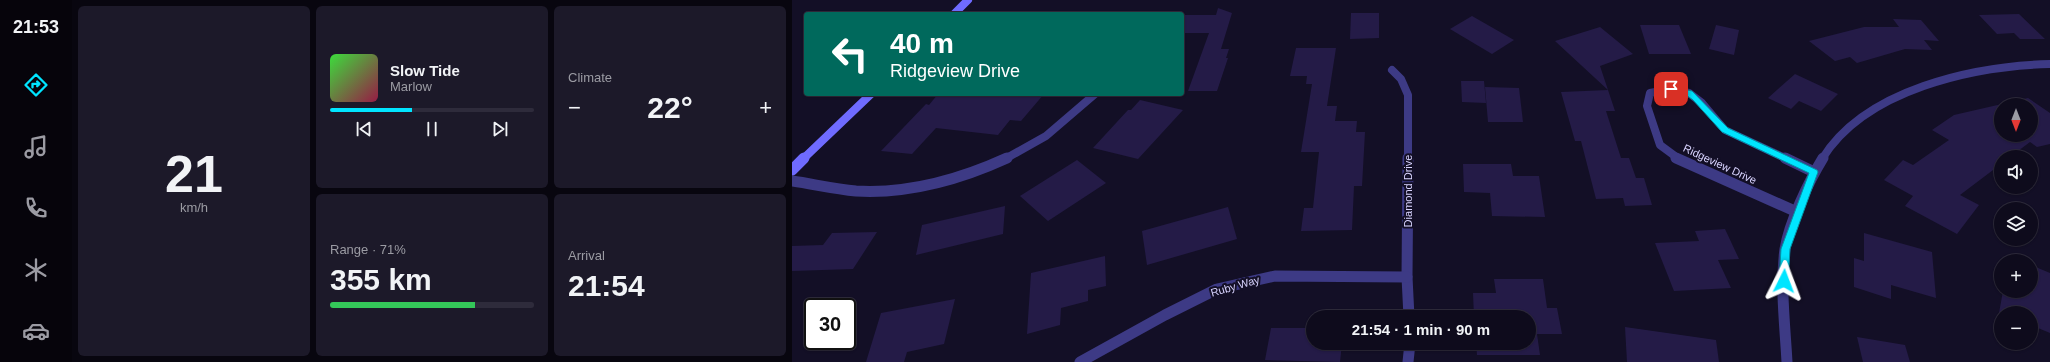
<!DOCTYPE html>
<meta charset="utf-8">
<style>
:root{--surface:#0e0b1c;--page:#1c1929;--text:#f1f3f6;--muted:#9b9ba3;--line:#2e2b3b;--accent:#00e5ff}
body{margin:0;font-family:Helvetica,sans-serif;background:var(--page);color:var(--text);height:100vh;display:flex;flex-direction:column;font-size:15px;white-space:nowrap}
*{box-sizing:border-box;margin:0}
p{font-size:13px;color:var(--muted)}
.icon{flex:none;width:22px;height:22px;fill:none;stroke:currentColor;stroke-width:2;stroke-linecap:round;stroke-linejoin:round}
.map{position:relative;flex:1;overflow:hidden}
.details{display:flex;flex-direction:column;gap:6px;padding:6px;background:#08060f;width:720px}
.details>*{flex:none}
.banner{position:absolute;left:12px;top:12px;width:380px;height:84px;border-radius:4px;box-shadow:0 1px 3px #0004,0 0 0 1px var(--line);background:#00695c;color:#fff;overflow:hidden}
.needle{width:26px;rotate:180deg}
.controls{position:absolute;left:1202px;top:98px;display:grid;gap:8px}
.controls a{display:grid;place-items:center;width:44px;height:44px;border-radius:50%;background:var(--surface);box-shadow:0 1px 3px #0004,0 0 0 1px var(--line);font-size:20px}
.speed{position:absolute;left:12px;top:298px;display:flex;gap:8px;font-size:20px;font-weight:700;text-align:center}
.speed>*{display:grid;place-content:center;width:52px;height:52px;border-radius:50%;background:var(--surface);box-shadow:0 1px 3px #0004,0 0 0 1px var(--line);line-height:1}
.speed .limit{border:2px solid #111;border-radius:6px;background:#fff;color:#111}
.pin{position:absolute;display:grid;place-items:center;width:34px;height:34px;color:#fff;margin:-17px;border-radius:8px;box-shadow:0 2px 6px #0006}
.me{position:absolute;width:44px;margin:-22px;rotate:3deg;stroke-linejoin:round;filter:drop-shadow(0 0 3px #0008)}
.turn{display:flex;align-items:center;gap:14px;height:84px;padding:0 20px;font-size:18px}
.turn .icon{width:52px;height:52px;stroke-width:2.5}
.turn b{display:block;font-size:28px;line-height:34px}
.big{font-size:30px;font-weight:600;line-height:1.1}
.details .card{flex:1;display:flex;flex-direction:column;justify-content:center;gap:6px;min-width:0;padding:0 14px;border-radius:6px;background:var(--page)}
.details .dial{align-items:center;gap:0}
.dial b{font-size:52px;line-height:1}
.song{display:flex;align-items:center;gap:12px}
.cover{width:48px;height:48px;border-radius:6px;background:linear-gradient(135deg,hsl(120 70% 55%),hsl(340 70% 35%))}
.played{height:4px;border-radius:2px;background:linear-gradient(90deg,var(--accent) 40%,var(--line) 40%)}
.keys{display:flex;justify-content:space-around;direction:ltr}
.heat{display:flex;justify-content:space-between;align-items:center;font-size:22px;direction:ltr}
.charge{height:6px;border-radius:3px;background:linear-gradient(90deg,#34c759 71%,var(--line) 0)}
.details .tiles{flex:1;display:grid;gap:6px;grid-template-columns:repeat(3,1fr)}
.card:first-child{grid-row:span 2}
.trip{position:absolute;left:514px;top:310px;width:230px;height:40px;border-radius:20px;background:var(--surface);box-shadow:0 1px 3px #0004,0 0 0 1px var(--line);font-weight:600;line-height:40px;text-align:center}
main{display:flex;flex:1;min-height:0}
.dock{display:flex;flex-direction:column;width:72px;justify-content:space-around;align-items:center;background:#06040b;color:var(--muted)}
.dock .icon{width:28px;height:28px}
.dock .on{color:var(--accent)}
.dock b{font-size:18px;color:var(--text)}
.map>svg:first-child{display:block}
.building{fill:#241b47;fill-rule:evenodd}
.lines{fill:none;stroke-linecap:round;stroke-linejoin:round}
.street-far1{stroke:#3d3a85;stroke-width:8}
.street{stroke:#3d3a85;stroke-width:11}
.secondary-far1{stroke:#6f6bff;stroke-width:8}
.secondary{stroke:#6f6bff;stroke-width:11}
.route{fill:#00e5ff;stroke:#0095a6}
.labels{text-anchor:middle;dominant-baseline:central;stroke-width:4;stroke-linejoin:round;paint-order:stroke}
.street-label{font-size:11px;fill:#d9d4ff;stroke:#130f26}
</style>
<main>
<nav class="dock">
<b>21:53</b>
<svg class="icon on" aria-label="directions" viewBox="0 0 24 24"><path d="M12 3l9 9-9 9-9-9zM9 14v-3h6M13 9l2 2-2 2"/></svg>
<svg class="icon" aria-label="music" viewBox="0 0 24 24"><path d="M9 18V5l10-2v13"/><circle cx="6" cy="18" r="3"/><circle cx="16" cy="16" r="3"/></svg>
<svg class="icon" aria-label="phone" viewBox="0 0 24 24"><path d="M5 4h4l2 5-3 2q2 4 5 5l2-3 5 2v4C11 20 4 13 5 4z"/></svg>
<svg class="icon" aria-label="climate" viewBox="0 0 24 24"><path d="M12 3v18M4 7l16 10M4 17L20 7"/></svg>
<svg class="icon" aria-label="car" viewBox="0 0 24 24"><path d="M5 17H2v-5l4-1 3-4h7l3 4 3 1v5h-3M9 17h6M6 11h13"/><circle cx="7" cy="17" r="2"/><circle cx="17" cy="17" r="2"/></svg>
</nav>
<section class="details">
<div class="tiles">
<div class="card dial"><b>21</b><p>km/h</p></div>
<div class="card">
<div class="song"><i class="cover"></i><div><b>Slow Tide</b><p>Marlow</p></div></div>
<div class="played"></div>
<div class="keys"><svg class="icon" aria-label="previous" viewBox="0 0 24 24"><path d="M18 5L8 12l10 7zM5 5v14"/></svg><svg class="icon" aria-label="pause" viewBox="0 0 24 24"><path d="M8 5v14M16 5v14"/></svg><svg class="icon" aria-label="next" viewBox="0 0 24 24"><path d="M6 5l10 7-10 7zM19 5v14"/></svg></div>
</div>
<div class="card"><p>Climate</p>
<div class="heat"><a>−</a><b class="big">22°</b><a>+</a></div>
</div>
<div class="card"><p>Range · 71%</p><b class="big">355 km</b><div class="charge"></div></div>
<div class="card"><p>Arrival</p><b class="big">21:54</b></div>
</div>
</section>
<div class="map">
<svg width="1258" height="362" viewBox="0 0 1258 362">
<rect width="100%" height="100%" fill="#130f26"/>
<!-- building -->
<g class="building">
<polygon points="426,8 440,13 429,49 437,49 434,58 436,58 425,91 396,91 417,33 390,33 390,15 424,15"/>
<polygon points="559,13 587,13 587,38 558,39"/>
<polygon points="1227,14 1253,39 1228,39 1222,33 1205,34 1187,15"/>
<polygon points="680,16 722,40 700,54 658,29"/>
<polygon points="1101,19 1129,20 1147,41 1132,40 1140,50 1113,49 1065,63 1058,57 1043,61 1017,41 1072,27 1107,27"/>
<polygon points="848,25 887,25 899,54 857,54"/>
<polygon points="924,25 947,30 942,55 917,49"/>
<polygon points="808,27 841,54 808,66 816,90 763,41"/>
<polygon points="504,48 544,48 535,106 545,106 543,121 565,121 564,132 573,132 570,186 562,186 560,230 509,231 512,208 521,208 527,152 509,152 520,84 514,84 515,76 498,76"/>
<polygon points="1003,74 1046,94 1029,111 1007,101 999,109 976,98"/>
<polygon points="669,81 692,81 694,103 670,102"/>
<polygon points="693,87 727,88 731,122 696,122"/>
<polygon points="816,90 823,111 814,111 829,158 837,158 844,178 852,178 860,205 833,206 831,198 804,199 789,141 783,141 769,92"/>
<polygon points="146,94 252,94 229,121 218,120 206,135 144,128 120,154 89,151 134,104 137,105"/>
<path d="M1236,98l22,15v31l-13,3 -7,-5 -20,15h-9v7l-41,31 19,10 -22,29 -52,-28 8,-10 -29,-16 19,-20 10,5 36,-25 -17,-10 22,-15zM1209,105h30v30h-30z"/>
<polygon points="348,100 391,110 346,159 301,148 336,110 339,110"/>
<polygon points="285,160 314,183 256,221 228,196"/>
<polygon points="671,164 719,164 721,176 747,176 753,217 700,216 698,193 672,192"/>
<polygon points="213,206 211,234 124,255 130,225"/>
<polygon points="436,207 445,239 355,265 350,231"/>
<polygon points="933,229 947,259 926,260 939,288 882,291 863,243 907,241 903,231"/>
<polygon points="85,232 61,269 0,271 0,246 31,245 40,233"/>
<polygon points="1072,233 1140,252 1144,298 1099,285 1099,299 1062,287 1062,258 1072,261"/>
<polygon points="313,256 314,286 296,290 296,301 269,308 268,325 235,334 239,273"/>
<polygon points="1239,265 1258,273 1258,333 1239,325 1239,313 1207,313 1211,291 1239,291"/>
<polygon points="702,279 751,279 755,308 765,308 770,334 745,334 748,355 685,355 684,343 737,343 737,317 682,317 681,293 704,293"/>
<polygon points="163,299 152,344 115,352 112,362 74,362 89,313"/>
<polygon points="833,327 924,340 927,362 835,362"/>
<polygon points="479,328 521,328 521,343 550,343 548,362 473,360"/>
<polygon points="1065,337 1113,345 1118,362 1071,362"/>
</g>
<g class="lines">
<!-- street-far1 -->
<g class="street-far1">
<polyline points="600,70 609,79 616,95 616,159"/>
<polyline points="213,159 254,136 303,94"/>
<polyline points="887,159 868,145 855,106 858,93 879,89 897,93 910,103 933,130 995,159"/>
<path d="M1030,159c43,-70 152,-93 228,-95"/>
</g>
<!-- street -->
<g class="street">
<polyline points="616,158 615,277 617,317"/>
<polyline points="884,158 1005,212"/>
<polyline points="993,158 1022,172"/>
<path d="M0,181c21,3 42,8 64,10 51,3 105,-12 151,-33"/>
<polyline points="288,362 373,315 425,289 483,276 615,277"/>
<polyline points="616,362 618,343"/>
<path d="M995,362c-2,-37 -7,-76 -2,-113 4,-26 24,-68 38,-91"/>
</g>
<!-- secondary-far1 -->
<g class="secondary-far1">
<polyline points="162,14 176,0"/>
<polyline points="11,159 79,94"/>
</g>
<!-- secondary -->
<polyline class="secondary" points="0,170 12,158"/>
</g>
<!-- route -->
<polygon class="route" points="879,86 900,91 936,128 1025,170 1026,172 998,249 996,284 988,284 987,281 989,249 1017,173 930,132 901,100 894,95 876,90 876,87"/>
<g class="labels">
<!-- street labels -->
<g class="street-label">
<text transform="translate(928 164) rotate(25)">Ridgeview Drive</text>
<text transform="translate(616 191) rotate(-90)">Diamond Drive</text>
<text transform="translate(443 286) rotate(-16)">Ruby Way</text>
</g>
</g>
</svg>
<div class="controls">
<a><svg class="needle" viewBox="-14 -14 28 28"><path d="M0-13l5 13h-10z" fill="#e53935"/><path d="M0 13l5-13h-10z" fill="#9b9ba3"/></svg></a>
<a><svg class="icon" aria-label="sound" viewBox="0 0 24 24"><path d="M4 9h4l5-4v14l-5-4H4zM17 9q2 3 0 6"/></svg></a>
<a><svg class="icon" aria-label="layers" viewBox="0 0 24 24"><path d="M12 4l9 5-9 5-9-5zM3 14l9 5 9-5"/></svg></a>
<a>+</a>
<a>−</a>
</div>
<div class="speed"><div class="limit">30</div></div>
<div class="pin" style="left:879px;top:89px;background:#d93025"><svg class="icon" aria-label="arrive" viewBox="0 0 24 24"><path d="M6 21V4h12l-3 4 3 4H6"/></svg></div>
<svg class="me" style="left:992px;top:281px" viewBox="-20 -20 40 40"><path d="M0-17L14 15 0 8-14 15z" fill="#00e5ff" stroke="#fff" stroke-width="4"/></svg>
<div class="trip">21:54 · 1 min · 90 m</div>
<div class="banner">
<div class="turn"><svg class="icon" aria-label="left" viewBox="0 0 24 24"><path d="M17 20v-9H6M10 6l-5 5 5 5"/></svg><div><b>40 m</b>Ridgeview Drive</div></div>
</div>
</div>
</main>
